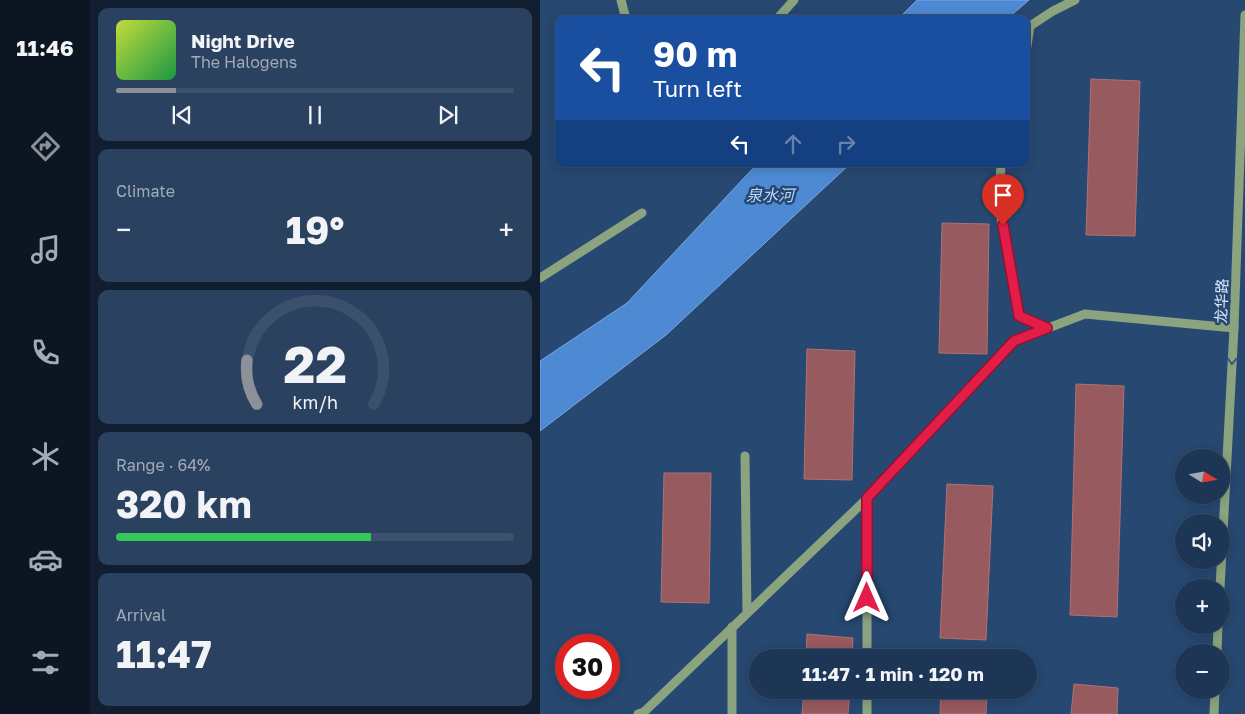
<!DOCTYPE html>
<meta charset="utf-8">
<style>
:root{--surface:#1d3655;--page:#2a415f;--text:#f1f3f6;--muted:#a0abb9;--line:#3b506c;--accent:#8c9099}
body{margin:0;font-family:"Golos Text","Noto Sans SC",sans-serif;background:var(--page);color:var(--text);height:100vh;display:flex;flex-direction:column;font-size:19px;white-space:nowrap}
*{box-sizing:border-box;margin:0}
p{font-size:16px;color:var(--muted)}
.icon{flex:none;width:28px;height:28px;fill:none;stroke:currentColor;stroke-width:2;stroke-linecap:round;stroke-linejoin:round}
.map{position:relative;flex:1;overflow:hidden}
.details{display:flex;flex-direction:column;gap:8px;padding:8px;background:#101e2f;width:450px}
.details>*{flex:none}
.hud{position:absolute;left:15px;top:15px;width:475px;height:152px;border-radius:10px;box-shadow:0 2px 12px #0003,0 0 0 1px var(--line);background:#1a4fa0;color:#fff;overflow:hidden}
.needle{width:32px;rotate:101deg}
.buttons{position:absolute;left:635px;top:449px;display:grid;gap:10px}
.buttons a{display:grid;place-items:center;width:55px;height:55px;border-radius:50%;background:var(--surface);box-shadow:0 2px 12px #0003,0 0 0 1px var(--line);font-size:25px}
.speed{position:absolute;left:15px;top:634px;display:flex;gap:10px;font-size:25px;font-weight:700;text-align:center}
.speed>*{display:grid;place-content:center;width:65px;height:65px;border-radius:50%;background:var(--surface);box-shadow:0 2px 12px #0003,0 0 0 1px var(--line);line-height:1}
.speed .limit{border:8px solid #d22;background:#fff;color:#111}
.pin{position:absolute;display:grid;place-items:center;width:42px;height:42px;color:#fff;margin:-51px -21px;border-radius:50% 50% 50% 0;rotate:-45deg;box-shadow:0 0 5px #0007}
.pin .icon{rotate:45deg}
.me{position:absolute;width:55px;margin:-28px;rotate:0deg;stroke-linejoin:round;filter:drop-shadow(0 0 4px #0008)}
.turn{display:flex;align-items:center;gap:18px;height:105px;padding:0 15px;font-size:22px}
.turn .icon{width:65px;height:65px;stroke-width:2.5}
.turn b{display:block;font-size:35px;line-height:42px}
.lanes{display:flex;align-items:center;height:48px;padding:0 15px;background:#0003;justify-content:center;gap:25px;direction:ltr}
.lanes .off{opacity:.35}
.big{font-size:38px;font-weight:700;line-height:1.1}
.details .widget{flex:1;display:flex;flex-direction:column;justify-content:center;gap:8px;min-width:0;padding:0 18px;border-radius:10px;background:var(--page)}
.details .dial{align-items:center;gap:0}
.dial svg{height:130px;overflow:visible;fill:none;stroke:var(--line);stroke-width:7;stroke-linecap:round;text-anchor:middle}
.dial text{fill:var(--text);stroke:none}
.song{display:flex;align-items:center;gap:15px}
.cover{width:60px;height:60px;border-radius:8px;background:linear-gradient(135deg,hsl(70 70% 55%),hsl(140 70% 35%))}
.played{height:5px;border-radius:2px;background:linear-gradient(90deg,var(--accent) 15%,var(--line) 15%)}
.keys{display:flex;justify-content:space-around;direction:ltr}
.heat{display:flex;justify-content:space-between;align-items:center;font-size:28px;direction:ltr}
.charge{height:8px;border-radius:4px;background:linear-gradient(90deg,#34c759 64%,var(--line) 0)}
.trip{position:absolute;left:209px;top:649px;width:288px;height:50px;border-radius:25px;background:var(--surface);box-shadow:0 2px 12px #0003,0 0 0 1px var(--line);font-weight:700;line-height:50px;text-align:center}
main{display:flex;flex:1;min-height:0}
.tabs{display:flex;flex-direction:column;width:90px;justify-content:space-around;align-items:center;background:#0c1622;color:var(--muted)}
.tabs .icon{width:35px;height:35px}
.tabs .active{color:var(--accent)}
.tabs b{font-size:22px;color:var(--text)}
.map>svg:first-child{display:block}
.water{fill:#4e8ad4;stroke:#78a6e0}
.building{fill:#975a5f;stroke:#b07176}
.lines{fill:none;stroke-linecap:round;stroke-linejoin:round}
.minor{stroke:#8ba37e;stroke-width:9}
.oneway{stroke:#3b5a74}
.route-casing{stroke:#92132f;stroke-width:12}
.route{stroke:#e11d48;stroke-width:9}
.labels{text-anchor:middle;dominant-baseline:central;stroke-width:5;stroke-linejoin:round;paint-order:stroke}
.street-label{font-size:15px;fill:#d9e9fd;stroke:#274871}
.water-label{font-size:16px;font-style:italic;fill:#b9d8ff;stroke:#274871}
</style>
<main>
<nav class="tabs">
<b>11:46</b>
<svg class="icon active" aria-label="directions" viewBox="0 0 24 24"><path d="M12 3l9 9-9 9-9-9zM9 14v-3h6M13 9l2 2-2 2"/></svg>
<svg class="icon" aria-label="music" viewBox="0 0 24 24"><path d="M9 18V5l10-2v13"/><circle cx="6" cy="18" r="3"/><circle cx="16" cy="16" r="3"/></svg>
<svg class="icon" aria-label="phone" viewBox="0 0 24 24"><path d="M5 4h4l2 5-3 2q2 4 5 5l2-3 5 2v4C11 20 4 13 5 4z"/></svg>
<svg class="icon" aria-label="climate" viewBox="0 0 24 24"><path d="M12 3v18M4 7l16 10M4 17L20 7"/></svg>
<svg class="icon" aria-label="car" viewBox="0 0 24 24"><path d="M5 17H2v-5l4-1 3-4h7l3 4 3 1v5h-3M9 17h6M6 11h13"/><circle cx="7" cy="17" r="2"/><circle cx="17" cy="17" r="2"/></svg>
<svg class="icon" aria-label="filters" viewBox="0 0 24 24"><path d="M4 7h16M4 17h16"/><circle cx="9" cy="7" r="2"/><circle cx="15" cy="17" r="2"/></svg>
</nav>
<section class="details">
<div class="widget">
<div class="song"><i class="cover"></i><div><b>Night Drive</b><p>The Halogens</p></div></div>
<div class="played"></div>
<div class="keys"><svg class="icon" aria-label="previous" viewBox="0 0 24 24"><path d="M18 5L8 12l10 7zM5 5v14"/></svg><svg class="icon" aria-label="pause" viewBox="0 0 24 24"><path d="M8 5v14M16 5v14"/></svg><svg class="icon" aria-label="next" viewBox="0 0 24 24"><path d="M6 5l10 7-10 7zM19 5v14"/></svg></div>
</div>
<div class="widget"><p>Climate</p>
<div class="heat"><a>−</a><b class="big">19°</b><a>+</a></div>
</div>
<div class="widget dial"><svg viewBox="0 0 100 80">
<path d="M14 69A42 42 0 1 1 86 69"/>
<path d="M14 69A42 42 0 0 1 8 42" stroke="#8c9099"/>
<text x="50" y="56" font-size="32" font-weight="700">22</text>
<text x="50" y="72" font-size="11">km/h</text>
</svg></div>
<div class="widget"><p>Range · 64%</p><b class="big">320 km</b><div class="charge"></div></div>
<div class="widget"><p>Arrival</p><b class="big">11:47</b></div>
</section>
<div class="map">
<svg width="705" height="714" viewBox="0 0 705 714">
<rect width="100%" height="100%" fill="#274871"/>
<!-- water -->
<g class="water">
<polygon points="377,0 489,0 467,19 358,19"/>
<polygon points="217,164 310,164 126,335 0,431 0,361 87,303"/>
</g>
<!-- building -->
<g class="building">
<polygon points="551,79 600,81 595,236 546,235"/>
<polygon points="402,223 449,224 447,354 399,353"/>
<polygon points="267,349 315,351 312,480 264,479"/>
<polygon points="536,384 584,386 577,617 530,615"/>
<polygon points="124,473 171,473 169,603 121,602"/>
<polygon points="407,484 453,486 446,640 400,638"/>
<polygon points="267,634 313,638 312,658 266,658"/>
<polygon points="534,684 578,688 577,714 531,714"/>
<polygon points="264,690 310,690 308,714 262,714"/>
<polygon points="401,690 447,690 446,714 400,714"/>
</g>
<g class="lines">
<!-- minor -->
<g class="minor">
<polyline points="81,0 86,19"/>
<polyline points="237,19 254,0"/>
<polyline points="486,52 490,26 513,11 535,0"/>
<polyline points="461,164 459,207 479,316 507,328"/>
<polyline points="0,278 102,213"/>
<polyline points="205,456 207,613"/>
<polyline points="327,498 327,658"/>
<polyline points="680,588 694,328 705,15"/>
<polyline points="677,652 678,625"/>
<polyline points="327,690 327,714"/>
<polyline points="98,714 104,712 336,490 474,341 545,314 694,328"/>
<polyline points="192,714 192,627"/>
<polyline points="674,714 675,690"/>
</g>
</g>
<!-- one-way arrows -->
<defs><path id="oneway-chevron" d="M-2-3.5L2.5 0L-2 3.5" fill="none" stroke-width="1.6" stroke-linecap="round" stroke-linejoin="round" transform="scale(1.25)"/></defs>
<use class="oneway" href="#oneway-chevron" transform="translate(692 361) rotate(93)"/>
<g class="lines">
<!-- route casing -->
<g class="route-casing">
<polyline id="route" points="327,598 327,498 474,341 507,328 479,316 463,225"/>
</g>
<!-- route -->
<use href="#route" class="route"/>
</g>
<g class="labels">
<!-- street labels -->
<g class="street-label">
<text transform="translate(681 301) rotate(-88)">龙华路</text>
</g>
<!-- water labels -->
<g class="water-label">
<text x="230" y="195">泉水河</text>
</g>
</g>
</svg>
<div class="buttons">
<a><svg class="needle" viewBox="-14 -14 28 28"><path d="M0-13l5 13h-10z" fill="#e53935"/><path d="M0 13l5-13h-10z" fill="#a0abb9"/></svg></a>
<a><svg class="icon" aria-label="sound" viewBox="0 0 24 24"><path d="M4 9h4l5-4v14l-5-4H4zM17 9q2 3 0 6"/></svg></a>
<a>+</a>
<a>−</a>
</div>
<div class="speed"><div class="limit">30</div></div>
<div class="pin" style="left:463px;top:225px;background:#d93025"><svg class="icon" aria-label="arrive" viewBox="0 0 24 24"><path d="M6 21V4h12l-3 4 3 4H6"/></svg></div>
<svg class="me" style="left:327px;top:598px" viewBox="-20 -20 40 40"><path d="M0-17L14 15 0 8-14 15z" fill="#e11d48" stroke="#fff" stroke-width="4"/></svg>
<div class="trip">11:47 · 1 min · 120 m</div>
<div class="hud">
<div class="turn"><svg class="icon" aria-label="left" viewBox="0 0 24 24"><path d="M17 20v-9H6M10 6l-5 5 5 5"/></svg><div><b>90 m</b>Turn left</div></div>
<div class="lanes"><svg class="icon" aria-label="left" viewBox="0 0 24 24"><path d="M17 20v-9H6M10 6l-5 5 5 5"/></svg><svg class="icon off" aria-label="ahead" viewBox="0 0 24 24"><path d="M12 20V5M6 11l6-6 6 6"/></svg><svg class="icon off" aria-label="right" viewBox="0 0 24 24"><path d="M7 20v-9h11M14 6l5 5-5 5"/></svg></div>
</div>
</div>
</main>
